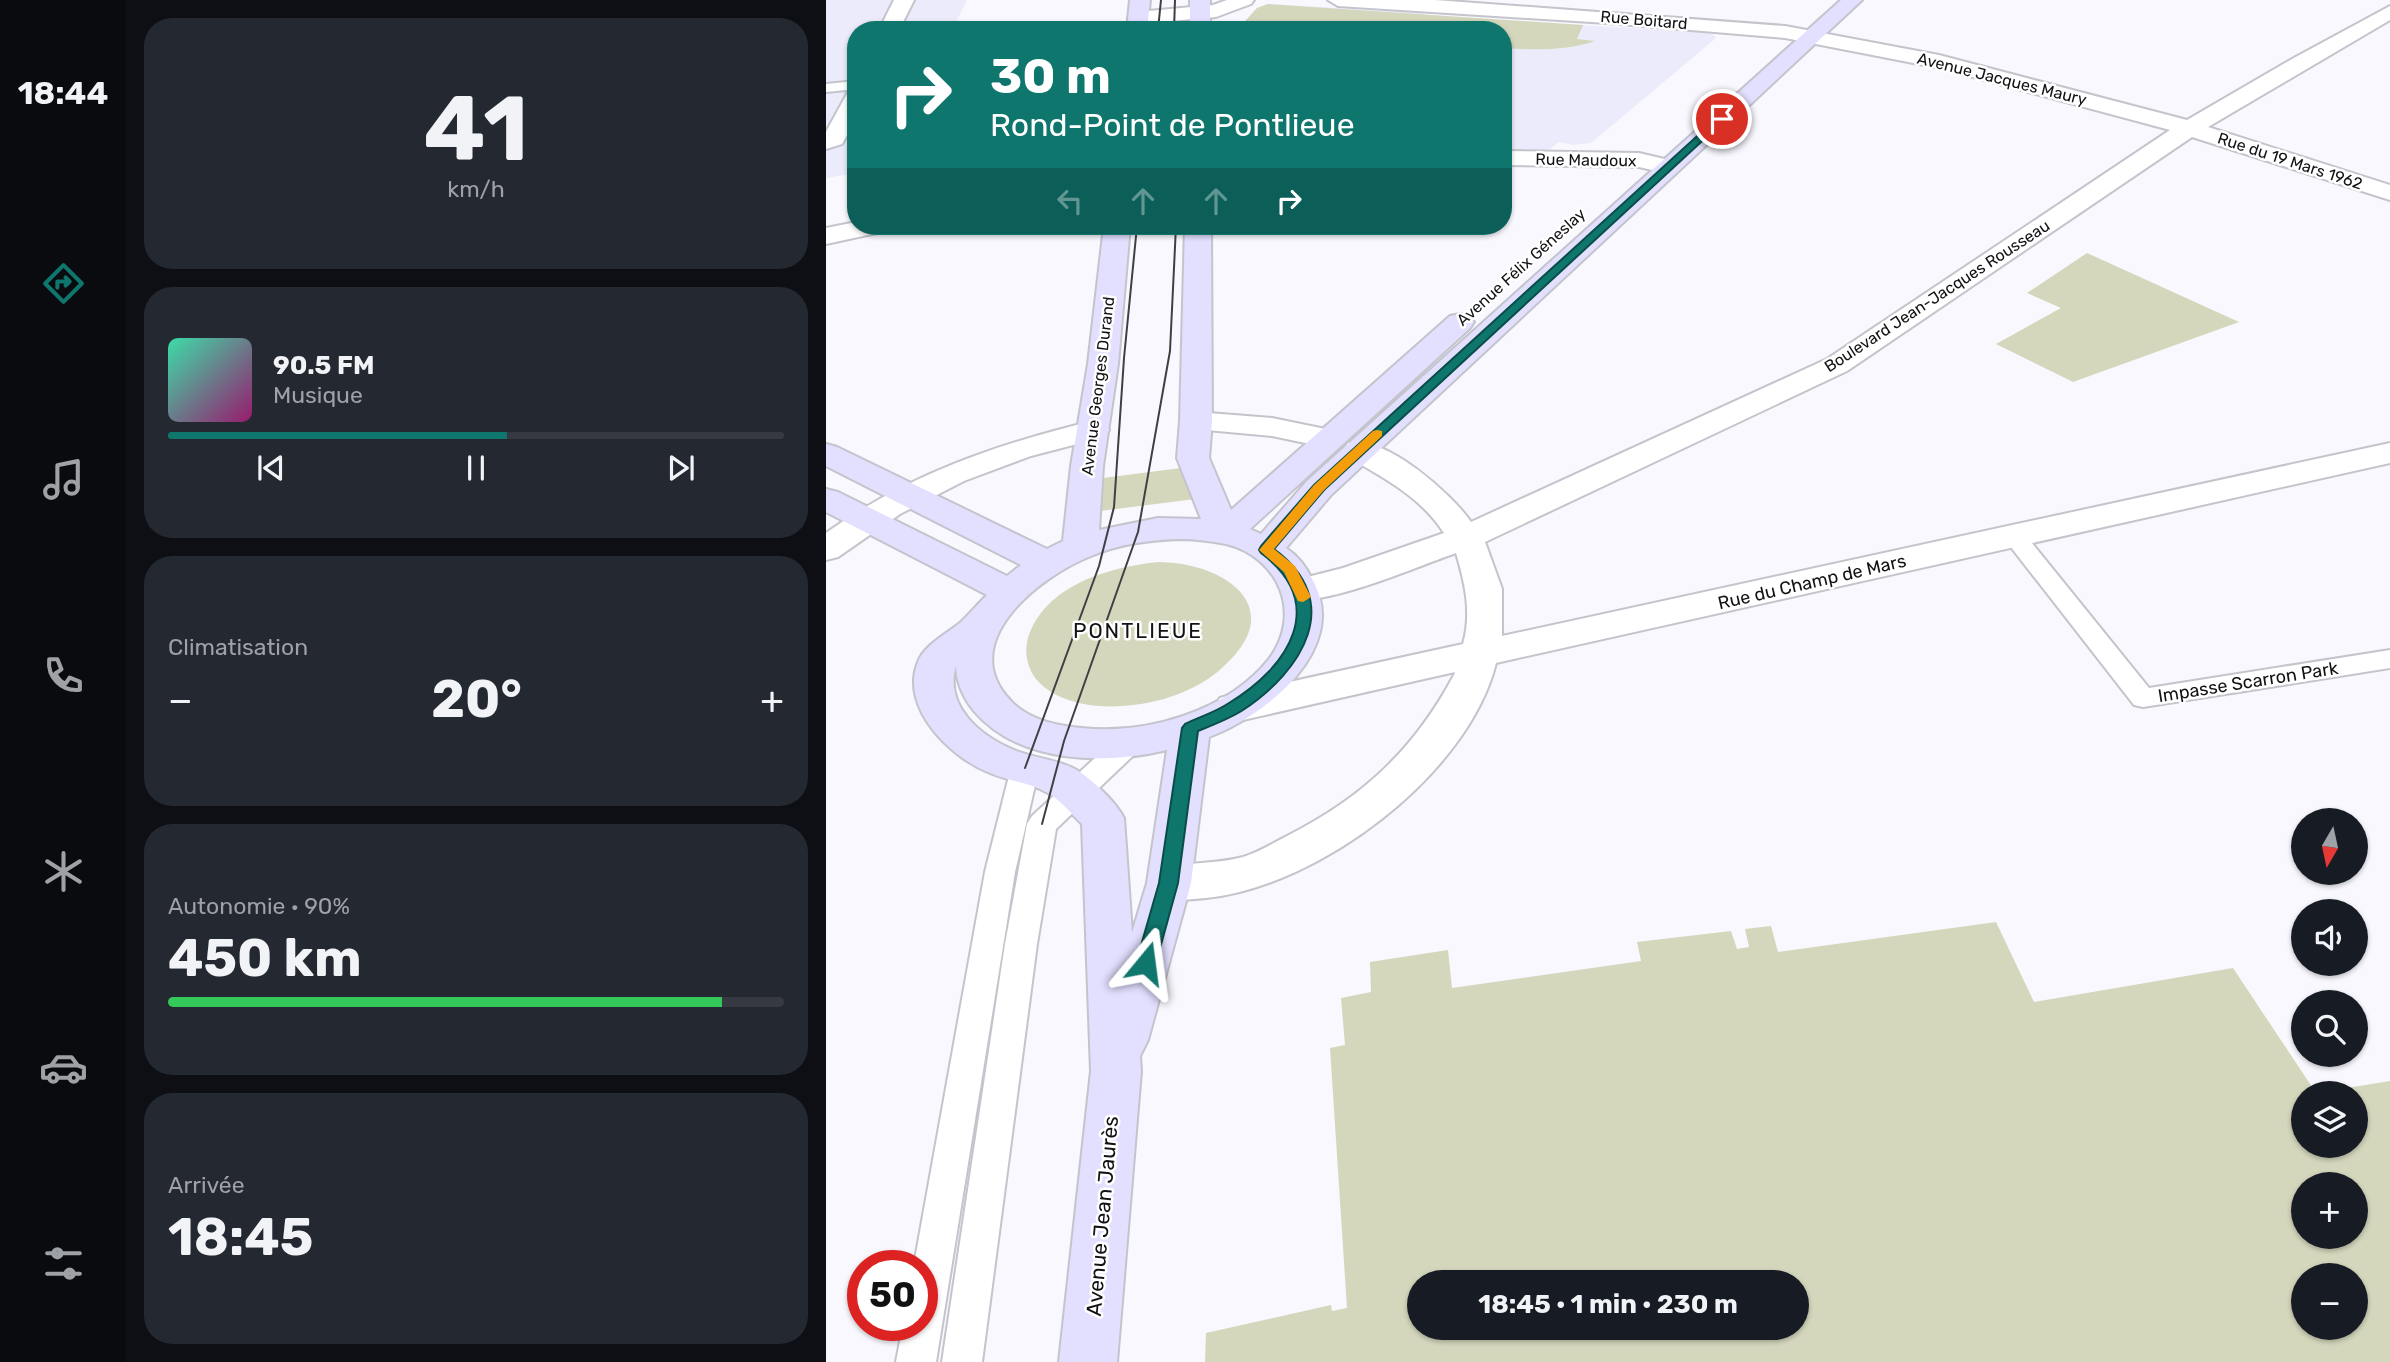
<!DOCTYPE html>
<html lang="fr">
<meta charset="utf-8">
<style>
:root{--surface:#171b24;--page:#242831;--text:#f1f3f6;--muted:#9ea1a6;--line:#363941;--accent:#0f766e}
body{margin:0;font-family:Rubik,sans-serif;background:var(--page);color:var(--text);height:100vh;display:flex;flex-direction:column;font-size:26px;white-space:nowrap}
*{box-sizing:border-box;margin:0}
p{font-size:23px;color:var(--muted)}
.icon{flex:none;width:38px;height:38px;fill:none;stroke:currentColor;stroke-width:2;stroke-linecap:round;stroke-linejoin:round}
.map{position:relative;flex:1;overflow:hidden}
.drawer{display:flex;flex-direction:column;gap:18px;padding:18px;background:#0d0f14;width:700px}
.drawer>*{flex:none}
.hud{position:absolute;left:21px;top:21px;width:665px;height:214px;border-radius:28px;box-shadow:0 2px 5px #0004;background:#0f766e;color:#fff;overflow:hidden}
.needle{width:46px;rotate:189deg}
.controls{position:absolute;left:1465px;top:808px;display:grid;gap:14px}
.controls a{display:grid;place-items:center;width:77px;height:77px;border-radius:50%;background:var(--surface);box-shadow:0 2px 5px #0004;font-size:35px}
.speed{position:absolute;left:21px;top:1250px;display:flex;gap:14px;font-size:35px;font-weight:700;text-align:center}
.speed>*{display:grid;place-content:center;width:91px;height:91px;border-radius:50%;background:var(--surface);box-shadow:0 2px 5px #0004;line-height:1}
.speed .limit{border:10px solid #d22;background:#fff;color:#111}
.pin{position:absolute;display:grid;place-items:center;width:60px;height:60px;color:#fff;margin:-30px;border:4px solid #fff;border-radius:50%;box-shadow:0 2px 7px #0007}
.me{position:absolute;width:77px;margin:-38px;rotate:16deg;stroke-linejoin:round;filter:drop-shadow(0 0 5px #0008)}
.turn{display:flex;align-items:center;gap:24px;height:147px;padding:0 28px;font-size:32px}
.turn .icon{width:91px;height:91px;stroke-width:2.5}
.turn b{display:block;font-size:49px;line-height:60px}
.lanes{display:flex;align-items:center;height:66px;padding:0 28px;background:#0003;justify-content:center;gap:35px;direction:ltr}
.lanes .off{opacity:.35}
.big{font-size:52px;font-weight:700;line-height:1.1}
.drawer .tile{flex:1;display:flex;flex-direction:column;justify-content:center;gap:10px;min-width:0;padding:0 24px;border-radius:28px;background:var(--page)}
.drawer .dial{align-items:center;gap:0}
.dial b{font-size:91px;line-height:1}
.song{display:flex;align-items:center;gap:21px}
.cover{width:84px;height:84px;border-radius:10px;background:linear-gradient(135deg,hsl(160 70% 55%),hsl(320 70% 35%))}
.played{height:7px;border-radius:4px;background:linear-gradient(90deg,var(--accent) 55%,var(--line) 55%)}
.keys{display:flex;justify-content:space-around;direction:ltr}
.heat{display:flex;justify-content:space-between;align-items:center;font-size:38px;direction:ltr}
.charge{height:10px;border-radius:5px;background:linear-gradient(90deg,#34c759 90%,var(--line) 0)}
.trip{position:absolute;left:581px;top:1270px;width:402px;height:70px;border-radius:35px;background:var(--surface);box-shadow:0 2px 5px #0004;font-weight:700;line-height:70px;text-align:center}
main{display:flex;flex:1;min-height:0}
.tabs{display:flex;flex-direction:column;width:126px;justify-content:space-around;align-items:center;background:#090b0e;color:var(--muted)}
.tabs .icon{width:49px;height:49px}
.tabs .selected{color:var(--accent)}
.tabs b{font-size:32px;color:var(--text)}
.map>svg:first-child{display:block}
.built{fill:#ebebfb}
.green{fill:#d4d7bc;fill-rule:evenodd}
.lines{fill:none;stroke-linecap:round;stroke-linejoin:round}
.service-casing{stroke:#c4c4cc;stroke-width:4}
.minor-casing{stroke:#c4c4cc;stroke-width:4}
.secondary-casing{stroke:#c4c4cc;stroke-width:4}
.service{fill:#fff;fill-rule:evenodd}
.minor{fill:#fff;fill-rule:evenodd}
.secondary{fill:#e2dfff;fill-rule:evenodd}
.tram{stroke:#404044;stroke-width:2}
.route{fill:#0f766e;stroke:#0a4d48;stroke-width:2}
.slow{fill:#f59e0b}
.labels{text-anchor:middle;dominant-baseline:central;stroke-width:5;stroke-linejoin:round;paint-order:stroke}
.far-street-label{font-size:16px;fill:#121215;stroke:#fff}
.street-label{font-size:18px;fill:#121215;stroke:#fff}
.quarter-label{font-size:21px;letter-spacing:2px;fill:#121215;stroke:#fff}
.near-street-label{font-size:21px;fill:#121215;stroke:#fff}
</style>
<main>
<nav class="tabs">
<b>18:44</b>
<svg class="icon selected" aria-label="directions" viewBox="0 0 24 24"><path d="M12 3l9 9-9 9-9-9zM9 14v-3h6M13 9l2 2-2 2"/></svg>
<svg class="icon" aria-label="music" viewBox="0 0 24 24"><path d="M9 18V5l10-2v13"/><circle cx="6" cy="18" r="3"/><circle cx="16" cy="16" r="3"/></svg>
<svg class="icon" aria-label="phone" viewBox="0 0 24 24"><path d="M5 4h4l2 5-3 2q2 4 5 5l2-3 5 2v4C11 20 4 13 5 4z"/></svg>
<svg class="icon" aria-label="climate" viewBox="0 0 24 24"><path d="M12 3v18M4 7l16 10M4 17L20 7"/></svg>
<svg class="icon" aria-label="car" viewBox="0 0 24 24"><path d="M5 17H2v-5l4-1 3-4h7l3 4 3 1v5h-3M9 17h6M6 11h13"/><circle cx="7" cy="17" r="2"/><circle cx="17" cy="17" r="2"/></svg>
<svg class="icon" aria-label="filters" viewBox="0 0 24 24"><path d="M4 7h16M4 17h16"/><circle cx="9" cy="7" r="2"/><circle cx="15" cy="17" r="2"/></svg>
</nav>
<section class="drawer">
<div class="tile dial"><b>41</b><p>km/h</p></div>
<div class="tile">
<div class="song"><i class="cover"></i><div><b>90.5 FM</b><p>Musique</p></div></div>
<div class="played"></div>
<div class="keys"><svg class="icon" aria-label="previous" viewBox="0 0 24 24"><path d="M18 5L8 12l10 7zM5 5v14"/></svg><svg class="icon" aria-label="pause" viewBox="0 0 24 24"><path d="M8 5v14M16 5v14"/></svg><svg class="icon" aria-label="next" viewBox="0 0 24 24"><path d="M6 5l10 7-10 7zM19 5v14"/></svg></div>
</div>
<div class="tile"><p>Climatisation</p>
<div class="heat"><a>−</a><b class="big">20°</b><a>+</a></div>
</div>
<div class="tile"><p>Autonomie · 90%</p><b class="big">450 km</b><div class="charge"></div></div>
<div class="tile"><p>Arrivée</p><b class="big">18:45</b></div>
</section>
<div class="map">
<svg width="1564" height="1362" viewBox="0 0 1564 1362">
<rect width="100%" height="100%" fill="#f8f8fe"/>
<!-- built -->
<g class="built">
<polygon points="0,0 141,0 126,30 30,30 30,173 0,178"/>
<polygon points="442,4 595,13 607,17 874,32 886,34 890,38 765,143 747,145 733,142 719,153 677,151 677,30 411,30 431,8"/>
</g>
<!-- green -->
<g class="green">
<path d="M442,4l315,21 -6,14 18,2c-29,10 -61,9 -92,7v-18h-266l20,-22z"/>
<polygon points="1261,253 1413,322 1247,382 1170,344 1235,308 1201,293"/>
<polygon points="355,468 369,499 274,511 277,478"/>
<path d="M333,562c66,1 131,45 64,105 -32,30 -83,42 -125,39 -22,-2 -47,-9 -62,-27 -9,-12 -12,-27 -8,-41 17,-53 81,-71 131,-76z"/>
<path d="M1170,922l38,80 199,-34 83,125 74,-12v281h-1185l1,-29 125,-28 1,6 15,-3 -17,-260 15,-3 -4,-47 30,-6 -1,-30 78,-12 4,38 189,-27 -4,-19 94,-11 6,18 12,-2 -4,-18 26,-3 7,26zM1477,1094h53v52h-53zM1477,1185h53v52h-53zM1477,1276h53v52h-53zM593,1283h378v45h-378z"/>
</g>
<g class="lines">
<!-- service casing -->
<g class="service-casing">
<g id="service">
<polygon points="30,81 30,89 0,92 0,84"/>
<polygon points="1189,530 1197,532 1323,688 1564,650 1564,668 1317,707 1308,705 1181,542 1177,537 1181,532"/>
<polygon points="304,732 314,735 318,742 314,749 230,829 211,944 156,1362 116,1362 179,944 201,824 206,816 294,735"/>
<polygon points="199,758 209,761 213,768 189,872 110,1362 70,1362 77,1325 96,1325 96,1265 88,1265 159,872 185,768 189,761"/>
</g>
</g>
<!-- minor casing -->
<g class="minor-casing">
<g id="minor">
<polygon points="68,0 88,0 73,30 53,30"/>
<polygon points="401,0 428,0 425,4 390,17 312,24 302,18 312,12 387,5"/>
<path d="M502,0h107l350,26 154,29 248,65 105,-61 98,-53v14l-182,107 182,58v15l-198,-63 -345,234 -362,171 17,47v47l888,-193v20l-894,200c-28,112 -178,224 -290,235 -19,2 -35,3 -53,-3l-6,-12 6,-12c29,-10 61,-6 90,-14 16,-5 30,-14 44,-21 75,-38 127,-86 167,-161l1,-3 -221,50 -14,-4 -6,-10 6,-10 14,-4 229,-50c9,-31 2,-61 -7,-91 -38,13 -132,55 -168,45l-5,-8 5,-8 55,-14 101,-35c-23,-36 -60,-55 -96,-76l-5,-7 5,-7c36,-9 103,50 123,79l356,-163 343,-229 -231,-62 -154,-30 -178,-15 -269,-17z"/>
<polygon points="30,91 30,119 16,144 0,149 0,132 22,92"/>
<polygon points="677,151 813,153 851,162 855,167 851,172 843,174 813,167 677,165"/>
<polygon points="30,222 30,226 64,226 60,231 0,244 0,228"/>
<polygon points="370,412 446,418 514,432 519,439 514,446 503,448 446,436 359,428 354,421 359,414"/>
<path d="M267,421l11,2 5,7 -5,7 -73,19 -67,25 -64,33 -62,43 -12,3v-27c81,-58 171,-89 267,-112z"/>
</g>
</g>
<!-- secondary casing -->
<g class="secondary-casing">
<g id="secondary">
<polygon points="304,0 324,0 321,30 301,30"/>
<rect x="364" y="0" width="20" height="30"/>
<path d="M1015,0h21l-531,495 -45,53c12,8 21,20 27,33 37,68 -48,135 -104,156l-18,146 -43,157 -8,16 1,15 -24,291h-58l32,-291 -9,-247c-11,-10 -23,-26 -36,-32 -18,-10 -38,-11 -56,-19 -39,-15 -91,-65 -72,-111 6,-17 30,-29 43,-40 9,-9 17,-18 26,-27l-161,-83v-23l12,3 169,84 14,-11 -195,-99v-22l11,3 210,102 16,-8 8,-75 17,-102 16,-138h26l-12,138 -15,102 -4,64 59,-12 43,1 -24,-61 3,-37 5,-195h26l1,195 -3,37 22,52 219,-194 10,-2 10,2 4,6 -4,6 -220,201 11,5 46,-53zM353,539c15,0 31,2 47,5 53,13 77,70 43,115 -41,52 -123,76 -187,69 -25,-2 -54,-8 -72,-28 -55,-58 30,-124 81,-144 28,-12 57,-16 88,-17zM130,666c0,16 8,33 18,45 45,53 131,54 193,39l-20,133 -15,50 -8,-115c-9,-17 -28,-34 -44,-46 -20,-13 -45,-13 -66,-22 -34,-14 -70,-44 -58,-84z"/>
</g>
</g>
<!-- service -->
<use href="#service" class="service"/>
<!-- minor -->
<use href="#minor" class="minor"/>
<!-- secondary -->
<use href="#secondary" class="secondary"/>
<!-- tram -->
<g class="tram">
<polyline points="332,30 335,0"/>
<polyline points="348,30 349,0"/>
<polyline points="199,768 273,566 288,507 298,358 311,226"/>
<polyline points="216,824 238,741 312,532 344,351 350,226"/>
</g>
</g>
<!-- route -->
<path class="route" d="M892,117l8,2 -402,371 -50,59c72,53 28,122 -31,161 -14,9 -30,15 -45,21l-20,152 -22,80 -3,6 -7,2 -7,-2 -3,-6 23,-80 23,-155 3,-4c14,-7 31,-12 44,-21 60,-36 100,-99 32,-150l-2,-3 2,-4 53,-61z"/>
<!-- slow -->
<polygon class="slow" points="551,430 556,431 556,436 498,490 448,549 469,566 485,597 477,602 472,601 458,572 433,550 488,485 547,431"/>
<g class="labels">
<!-- far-street labels -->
<g class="far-street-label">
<text transform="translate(818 20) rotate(5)">Rue Boitard</text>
<text transform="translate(1176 79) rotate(14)">Avenue Jacques Maury</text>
<text transform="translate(760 160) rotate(1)">Rue Maudoux</text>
<text transform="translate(1464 161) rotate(18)">Rue du 19 Mars 1962</text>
<text transform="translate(695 267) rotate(-42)">Avenue Félix Géneslay</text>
<text transform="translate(1111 296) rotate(-33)">Boulevard Jean-Jacques Rousseau</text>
<text transform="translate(272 386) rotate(-83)">Avenue Georges Durand</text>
</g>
<!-- street labels -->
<g class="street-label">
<text transform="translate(986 582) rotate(-13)">Rue du Champ de Mars</text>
<text transform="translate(1422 682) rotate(-9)">Impasse Scarron Park</text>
</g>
<!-- quarter labels -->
<g class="quarter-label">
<text x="312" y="630">PONTLIEUE</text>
</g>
<!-- near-street labels -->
<g class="near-street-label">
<text transform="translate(276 1216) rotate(-85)">Avenue Jean Jaurès</text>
</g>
</g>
</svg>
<div class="controls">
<a><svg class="needle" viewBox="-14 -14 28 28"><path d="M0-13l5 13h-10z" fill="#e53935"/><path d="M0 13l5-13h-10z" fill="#9ea1a6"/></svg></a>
<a><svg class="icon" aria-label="sound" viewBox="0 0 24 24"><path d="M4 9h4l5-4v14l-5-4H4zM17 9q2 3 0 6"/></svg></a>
<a><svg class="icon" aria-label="search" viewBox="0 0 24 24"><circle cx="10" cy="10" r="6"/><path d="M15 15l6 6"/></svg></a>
<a><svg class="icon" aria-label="layers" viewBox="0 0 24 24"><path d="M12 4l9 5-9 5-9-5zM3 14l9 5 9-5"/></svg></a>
<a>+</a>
<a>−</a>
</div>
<div class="speed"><div class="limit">50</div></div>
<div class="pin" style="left:896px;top:119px;background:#d93025"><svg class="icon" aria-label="arrive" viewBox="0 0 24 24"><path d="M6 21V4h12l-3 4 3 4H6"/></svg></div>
<svg class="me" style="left:320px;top:963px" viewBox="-20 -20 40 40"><path d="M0-17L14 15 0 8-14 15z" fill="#0f766e" stroke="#fff" stroke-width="4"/></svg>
<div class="trip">18:45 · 1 min · 230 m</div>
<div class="hud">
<div class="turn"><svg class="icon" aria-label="right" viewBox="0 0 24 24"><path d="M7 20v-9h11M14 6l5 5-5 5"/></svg><div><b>30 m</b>Rond-Point de Pontlieue</div></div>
<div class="lanes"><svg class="icon off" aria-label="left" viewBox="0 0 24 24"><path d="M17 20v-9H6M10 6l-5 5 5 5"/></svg><svg class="icon off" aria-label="ahead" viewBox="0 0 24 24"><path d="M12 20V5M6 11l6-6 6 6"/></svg><svg class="icon off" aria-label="ahead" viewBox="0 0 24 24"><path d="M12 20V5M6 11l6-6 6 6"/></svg><svg class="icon" aria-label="right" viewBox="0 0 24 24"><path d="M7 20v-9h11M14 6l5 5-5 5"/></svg></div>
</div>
</div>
</main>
